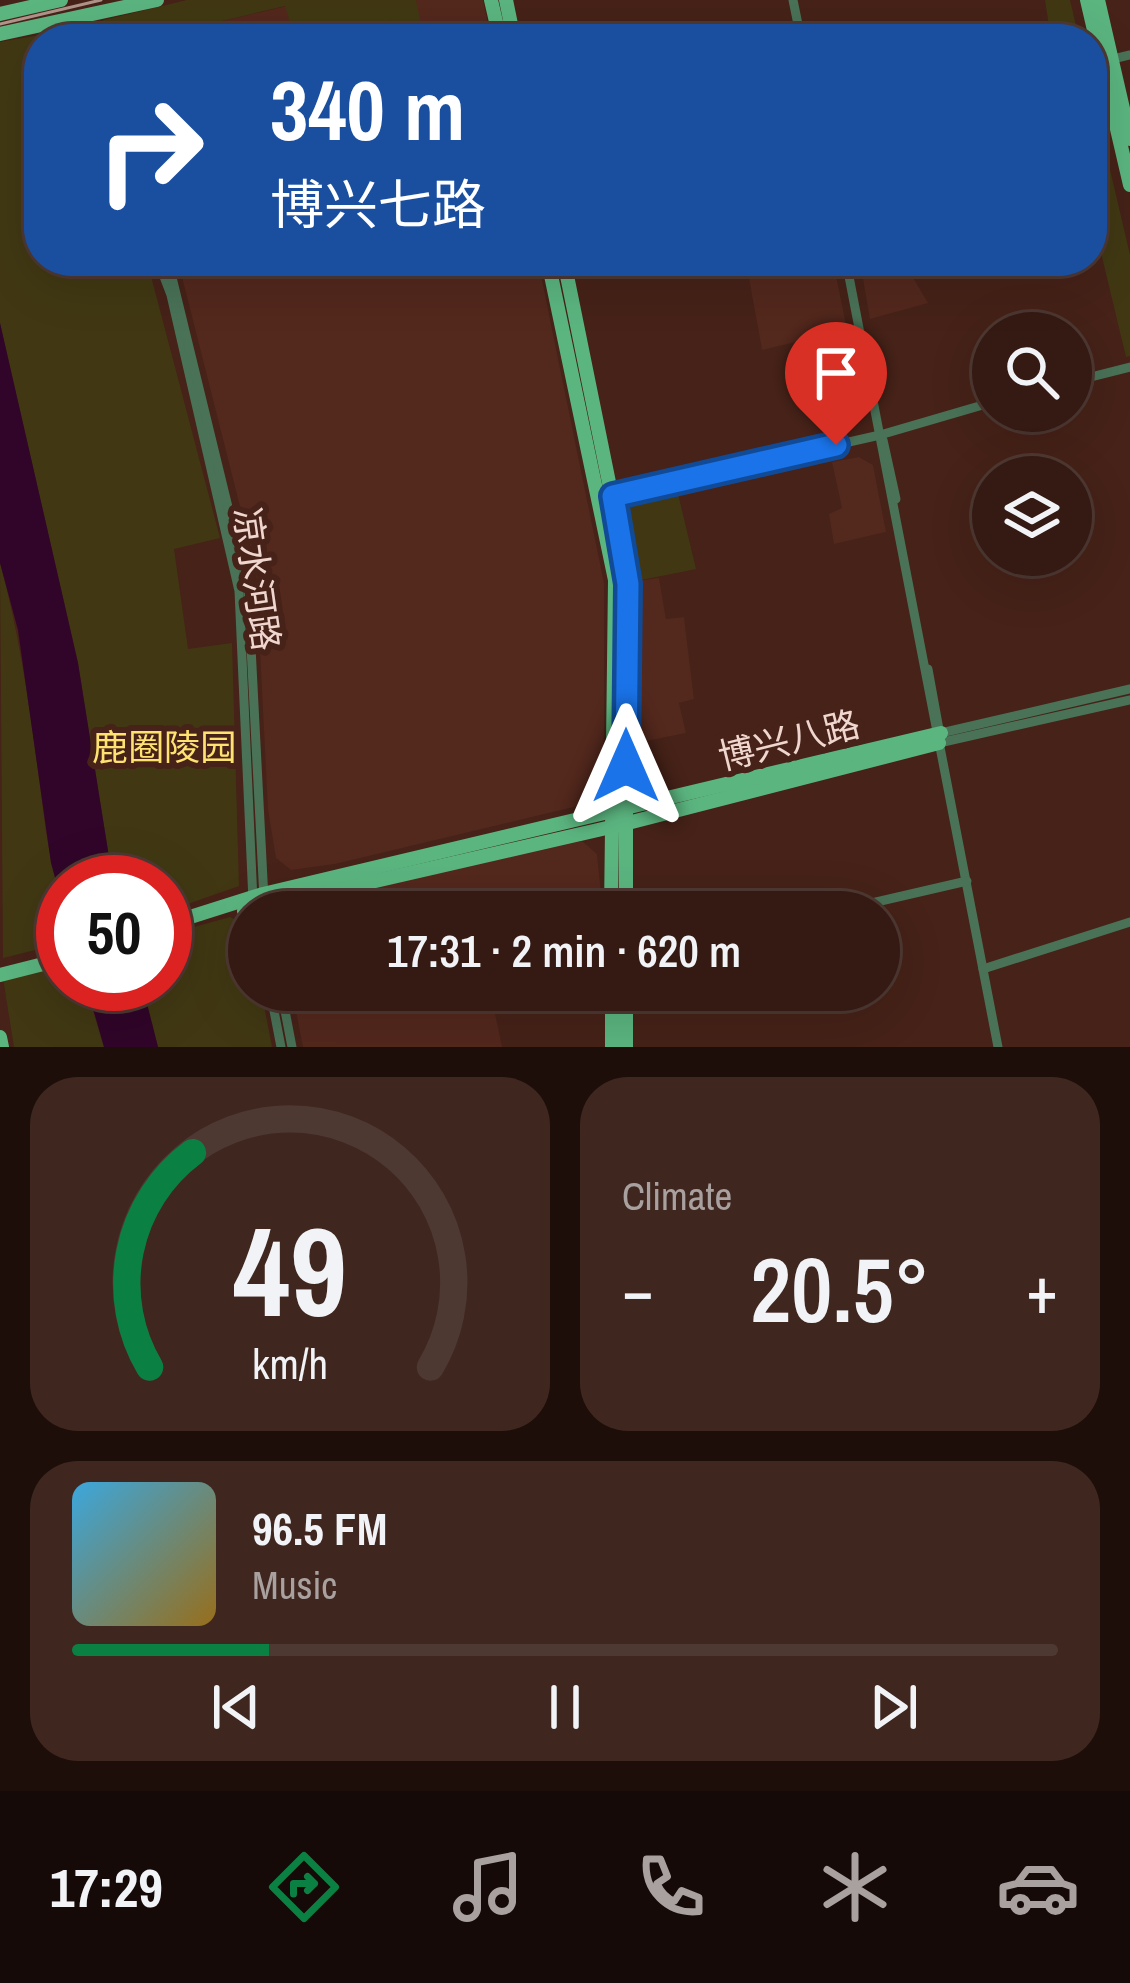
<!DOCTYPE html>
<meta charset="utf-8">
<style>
:root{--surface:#341a12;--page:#3f2720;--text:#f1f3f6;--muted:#a9a19f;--line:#4e3832;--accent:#0b8043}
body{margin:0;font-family:"Archivo Narrow","Noto Sans SC",sans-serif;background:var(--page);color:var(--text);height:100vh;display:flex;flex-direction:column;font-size:45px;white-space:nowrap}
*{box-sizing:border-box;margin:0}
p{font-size:39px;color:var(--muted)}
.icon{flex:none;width:66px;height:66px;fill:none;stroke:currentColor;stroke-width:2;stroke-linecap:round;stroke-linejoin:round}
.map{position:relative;height:1047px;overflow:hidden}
.details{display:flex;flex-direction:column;gap:30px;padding:30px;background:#1d0e0a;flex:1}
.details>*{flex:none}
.hud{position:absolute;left:24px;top:24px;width:1083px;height:252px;border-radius:48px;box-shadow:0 12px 48px #0002,0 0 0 3px var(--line);background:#1a4fa0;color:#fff;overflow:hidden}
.tools{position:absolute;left:972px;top:312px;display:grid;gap:24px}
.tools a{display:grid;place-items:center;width:120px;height:120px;border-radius:50%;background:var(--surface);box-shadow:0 12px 48px #0002,0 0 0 3px var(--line);font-size:60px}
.speed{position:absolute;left:36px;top:855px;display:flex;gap:24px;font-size:60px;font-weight:700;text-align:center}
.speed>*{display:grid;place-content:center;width:156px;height:156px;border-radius:50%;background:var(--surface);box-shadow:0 12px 48px #0002,0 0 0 3px var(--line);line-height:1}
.speed .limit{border:18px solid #d22;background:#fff;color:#111}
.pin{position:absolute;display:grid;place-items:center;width:102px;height:102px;color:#fff;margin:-123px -51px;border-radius:50% 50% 50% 0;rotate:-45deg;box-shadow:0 0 12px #0007}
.pin .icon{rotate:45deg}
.me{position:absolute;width:132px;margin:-66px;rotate:0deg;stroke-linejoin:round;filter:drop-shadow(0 0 9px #0008)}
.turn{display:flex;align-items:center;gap:42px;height:252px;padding:0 48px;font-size:54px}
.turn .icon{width:156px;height:156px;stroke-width:2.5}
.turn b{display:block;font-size:84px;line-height:102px}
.big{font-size:90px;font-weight:600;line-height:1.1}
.details .widget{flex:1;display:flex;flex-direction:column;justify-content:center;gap:18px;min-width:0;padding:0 42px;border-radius:48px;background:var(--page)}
.details .dial{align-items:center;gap:0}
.dial svg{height:312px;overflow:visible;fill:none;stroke:var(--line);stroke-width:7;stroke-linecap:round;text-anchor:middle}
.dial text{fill:var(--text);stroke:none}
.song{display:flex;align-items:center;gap:36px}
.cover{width:144px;height:144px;border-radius:18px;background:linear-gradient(135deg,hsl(200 70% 55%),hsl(40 70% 35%))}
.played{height:12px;border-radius:6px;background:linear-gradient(90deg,var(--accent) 20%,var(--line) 20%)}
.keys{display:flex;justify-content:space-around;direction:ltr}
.heat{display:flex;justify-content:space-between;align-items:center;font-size:66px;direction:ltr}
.details .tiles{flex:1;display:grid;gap:30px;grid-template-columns:1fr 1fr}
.widget:last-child{grid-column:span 2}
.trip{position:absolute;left:228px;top:891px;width:672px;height:120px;border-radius:60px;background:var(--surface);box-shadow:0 12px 48px #0002,0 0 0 3px var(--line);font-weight:600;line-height:120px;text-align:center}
.tab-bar{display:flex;height:192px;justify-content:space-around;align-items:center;background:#150a07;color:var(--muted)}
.tab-bar .icon{width:84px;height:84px}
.tab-bar .selected{color:var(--accent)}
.tab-bar b{font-size:54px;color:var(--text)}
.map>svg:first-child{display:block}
.built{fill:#53281d}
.green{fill:#413813}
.water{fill:#300529}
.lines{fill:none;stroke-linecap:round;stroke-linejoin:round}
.minor{stroke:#497257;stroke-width:9}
.major{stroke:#5bb57f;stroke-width:14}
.tram{stroke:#b0938b;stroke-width:3}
.route-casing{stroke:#114b97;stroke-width:30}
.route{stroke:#1a73e8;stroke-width:21}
.labels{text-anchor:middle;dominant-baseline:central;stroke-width:12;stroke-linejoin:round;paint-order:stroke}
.street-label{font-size:36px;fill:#efd6cf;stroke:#462218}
.park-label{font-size:36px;fill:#fee271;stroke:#462218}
</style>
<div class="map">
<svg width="1130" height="1047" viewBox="0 0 1130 1047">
<rect width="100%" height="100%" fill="#462218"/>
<!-- built -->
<g class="built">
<polygon points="313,0 483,0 491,39 167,39 166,34"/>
<polygon points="178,261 538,261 604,583 604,736 599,783 582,805 335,864 291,870 276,858 268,810 256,570"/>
<polygon points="746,261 833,261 847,330 762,350"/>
<polygon points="860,261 903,261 928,303 870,319"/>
<polygon points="859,457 873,465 886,532 834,544 829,514 842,508 832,462"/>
<polygon points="659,578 666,619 684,617 694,699 679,703 686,733 636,743 636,581"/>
<polygon points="582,841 597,854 602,904 567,912 295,912 338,895"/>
<polygon points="292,990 490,990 502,1047 303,1047"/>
</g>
<!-- green -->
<g class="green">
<polygon points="187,0 416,0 424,39 396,39 390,19 393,39 238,39 291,26 285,6 167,34 167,39 92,39 95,26 104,20"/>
<polygon points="1045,0 1070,0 1079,39 1051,39"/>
<polygon points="46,34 55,39 39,39 39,261 147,261 220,538 174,549 188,649 232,643 239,886 165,912 165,882 113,882 78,663 0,323 0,42"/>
<polygon points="1092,93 1130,255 1130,356 1126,357 1092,215"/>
<polygon points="678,494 696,569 636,581 625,513 631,505"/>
<path d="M0,563c24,88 34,178 46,269 6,38 17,72 17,111l-60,15z"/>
<polygon points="230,917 244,924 249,990 261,990 272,1047 158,1047 142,984 165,984 165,935"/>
<polygon points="63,960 63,984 85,984 104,1047 14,1047 3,978"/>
</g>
<!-- water -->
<g class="water">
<polygon points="0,323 78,663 113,882 63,882 63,906 51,863 18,630 0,563"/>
<polygon points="86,984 142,984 158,1047 104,1047"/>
</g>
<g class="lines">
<!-- minor -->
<g class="minor">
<polyline points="793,0 801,39"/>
<polyline points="77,19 82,39"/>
<polyline points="62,23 69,39"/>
<polyline points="1092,64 1130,55"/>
<polyline points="158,261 171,295 239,591 253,901"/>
<polyline points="168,261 248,589 264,899"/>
<polyline points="846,261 998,1047"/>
<polyline points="1071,382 1130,367"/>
<polyline points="883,440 896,499"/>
<polyline points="610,496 880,435 993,402"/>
<polyline points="928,669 940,735"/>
<polyline points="941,733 1130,689"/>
<polyline points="939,743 1130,700"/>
<polyline points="833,912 967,881"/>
<polyline points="983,969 1130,922"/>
<polyline points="270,990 281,1047"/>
<polyline points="281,990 292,1047"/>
</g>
<!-- major -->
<g class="major">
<polyline points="491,0 500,39"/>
<polyline points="506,0 514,39"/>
<polyline points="1087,0 1130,185"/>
<polyline points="1098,0 1130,139"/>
<polyline points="0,14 61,0"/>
<polyline points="0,34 157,0"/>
<polyline points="548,261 615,580 611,912"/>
<polyline points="564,261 626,566 626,912"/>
<polyline points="244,911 624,824 939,743"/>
<polyline points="165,925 263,894 941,733"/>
<polyline points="0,975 63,959"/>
<polyline points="612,990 612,1047"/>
<polyline points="626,990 626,1047"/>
<polyline points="0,1037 2,1047"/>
</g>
<!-- tram -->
<polyline class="tram" points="0,24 101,0"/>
</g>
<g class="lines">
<!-- route casing -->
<g class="route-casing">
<polyline id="route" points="626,766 628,584 613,496 836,445"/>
</g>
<!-- route -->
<use href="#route" class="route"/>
</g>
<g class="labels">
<!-- street labels -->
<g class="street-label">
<text transform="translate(257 579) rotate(82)">凉水河路</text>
<text transform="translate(789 740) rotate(-14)">博兴八路</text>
</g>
<!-- park labels -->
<g class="park-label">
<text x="164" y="747">鹿圈陵园</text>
</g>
</g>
</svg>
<div class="tools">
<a><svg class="icon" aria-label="search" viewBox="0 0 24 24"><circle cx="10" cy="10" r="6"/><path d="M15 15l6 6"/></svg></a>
<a><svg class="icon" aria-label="layers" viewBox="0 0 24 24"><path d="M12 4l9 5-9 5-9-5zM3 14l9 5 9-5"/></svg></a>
</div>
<div class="speed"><div class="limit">50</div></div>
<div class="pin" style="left:836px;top:445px;background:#d93025"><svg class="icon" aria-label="arrive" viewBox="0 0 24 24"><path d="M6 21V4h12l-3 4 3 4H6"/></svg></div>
<svg class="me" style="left:626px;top:766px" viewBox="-20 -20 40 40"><path d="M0-17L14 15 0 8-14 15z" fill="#1a73e8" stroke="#fff" stroke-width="4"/></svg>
<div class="trip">17:31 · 2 min · 620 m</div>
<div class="hud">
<div class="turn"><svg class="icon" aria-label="right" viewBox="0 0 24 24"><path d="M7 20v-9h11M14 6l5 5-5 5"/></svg><div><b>340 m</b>博兴七路</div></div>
</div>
</div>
<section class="details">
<div class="tiles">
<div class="widget dial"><svg viewBox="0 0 100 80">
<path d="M14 69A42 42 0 1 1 86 69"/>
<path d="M14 69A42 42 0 0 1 25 14" stroke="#0b8043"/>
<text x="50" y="56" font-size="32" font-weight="700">49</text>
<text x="50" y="72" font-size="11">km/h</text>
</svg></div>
<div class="widget"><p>Climate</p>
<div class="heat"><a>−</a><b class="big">20.5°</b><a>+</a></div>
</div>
<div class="widget">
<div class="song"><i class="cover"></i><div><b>96.5 FM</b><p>Music</p></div></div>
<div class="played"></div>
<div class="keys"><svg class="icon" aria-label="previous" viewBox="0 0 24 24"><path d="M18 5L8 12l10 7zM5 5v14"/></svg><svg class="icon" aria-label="pause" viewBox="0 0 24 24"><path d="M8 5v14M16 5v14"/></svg><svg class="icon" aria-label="next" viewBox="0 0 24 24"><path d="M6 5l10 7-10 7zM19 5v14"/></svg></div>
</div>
</div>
</section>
<nav class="tab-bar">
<b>17:29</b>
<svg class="icon selected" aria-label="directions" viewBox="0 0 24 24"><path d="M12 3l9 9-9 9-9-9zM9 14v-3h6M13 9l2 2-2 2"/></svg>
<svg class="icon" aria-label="music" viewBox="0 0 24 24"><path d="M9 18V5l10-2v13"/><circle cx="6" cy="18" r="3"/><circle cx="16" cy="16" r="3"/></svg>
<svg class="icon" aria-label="phone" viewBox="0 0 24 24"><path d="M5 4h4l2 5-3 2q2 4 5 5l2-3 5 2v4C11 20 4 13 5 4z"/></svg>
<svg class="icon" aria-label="climate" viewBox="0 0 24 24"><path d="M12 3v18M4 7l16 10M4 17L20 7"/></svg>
<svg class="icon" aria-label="car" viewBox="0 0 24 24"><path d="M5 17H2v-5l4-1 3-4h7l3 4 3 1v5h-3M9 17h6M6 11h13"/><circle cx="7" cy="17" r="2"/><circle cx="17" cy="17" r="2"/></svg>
</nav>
